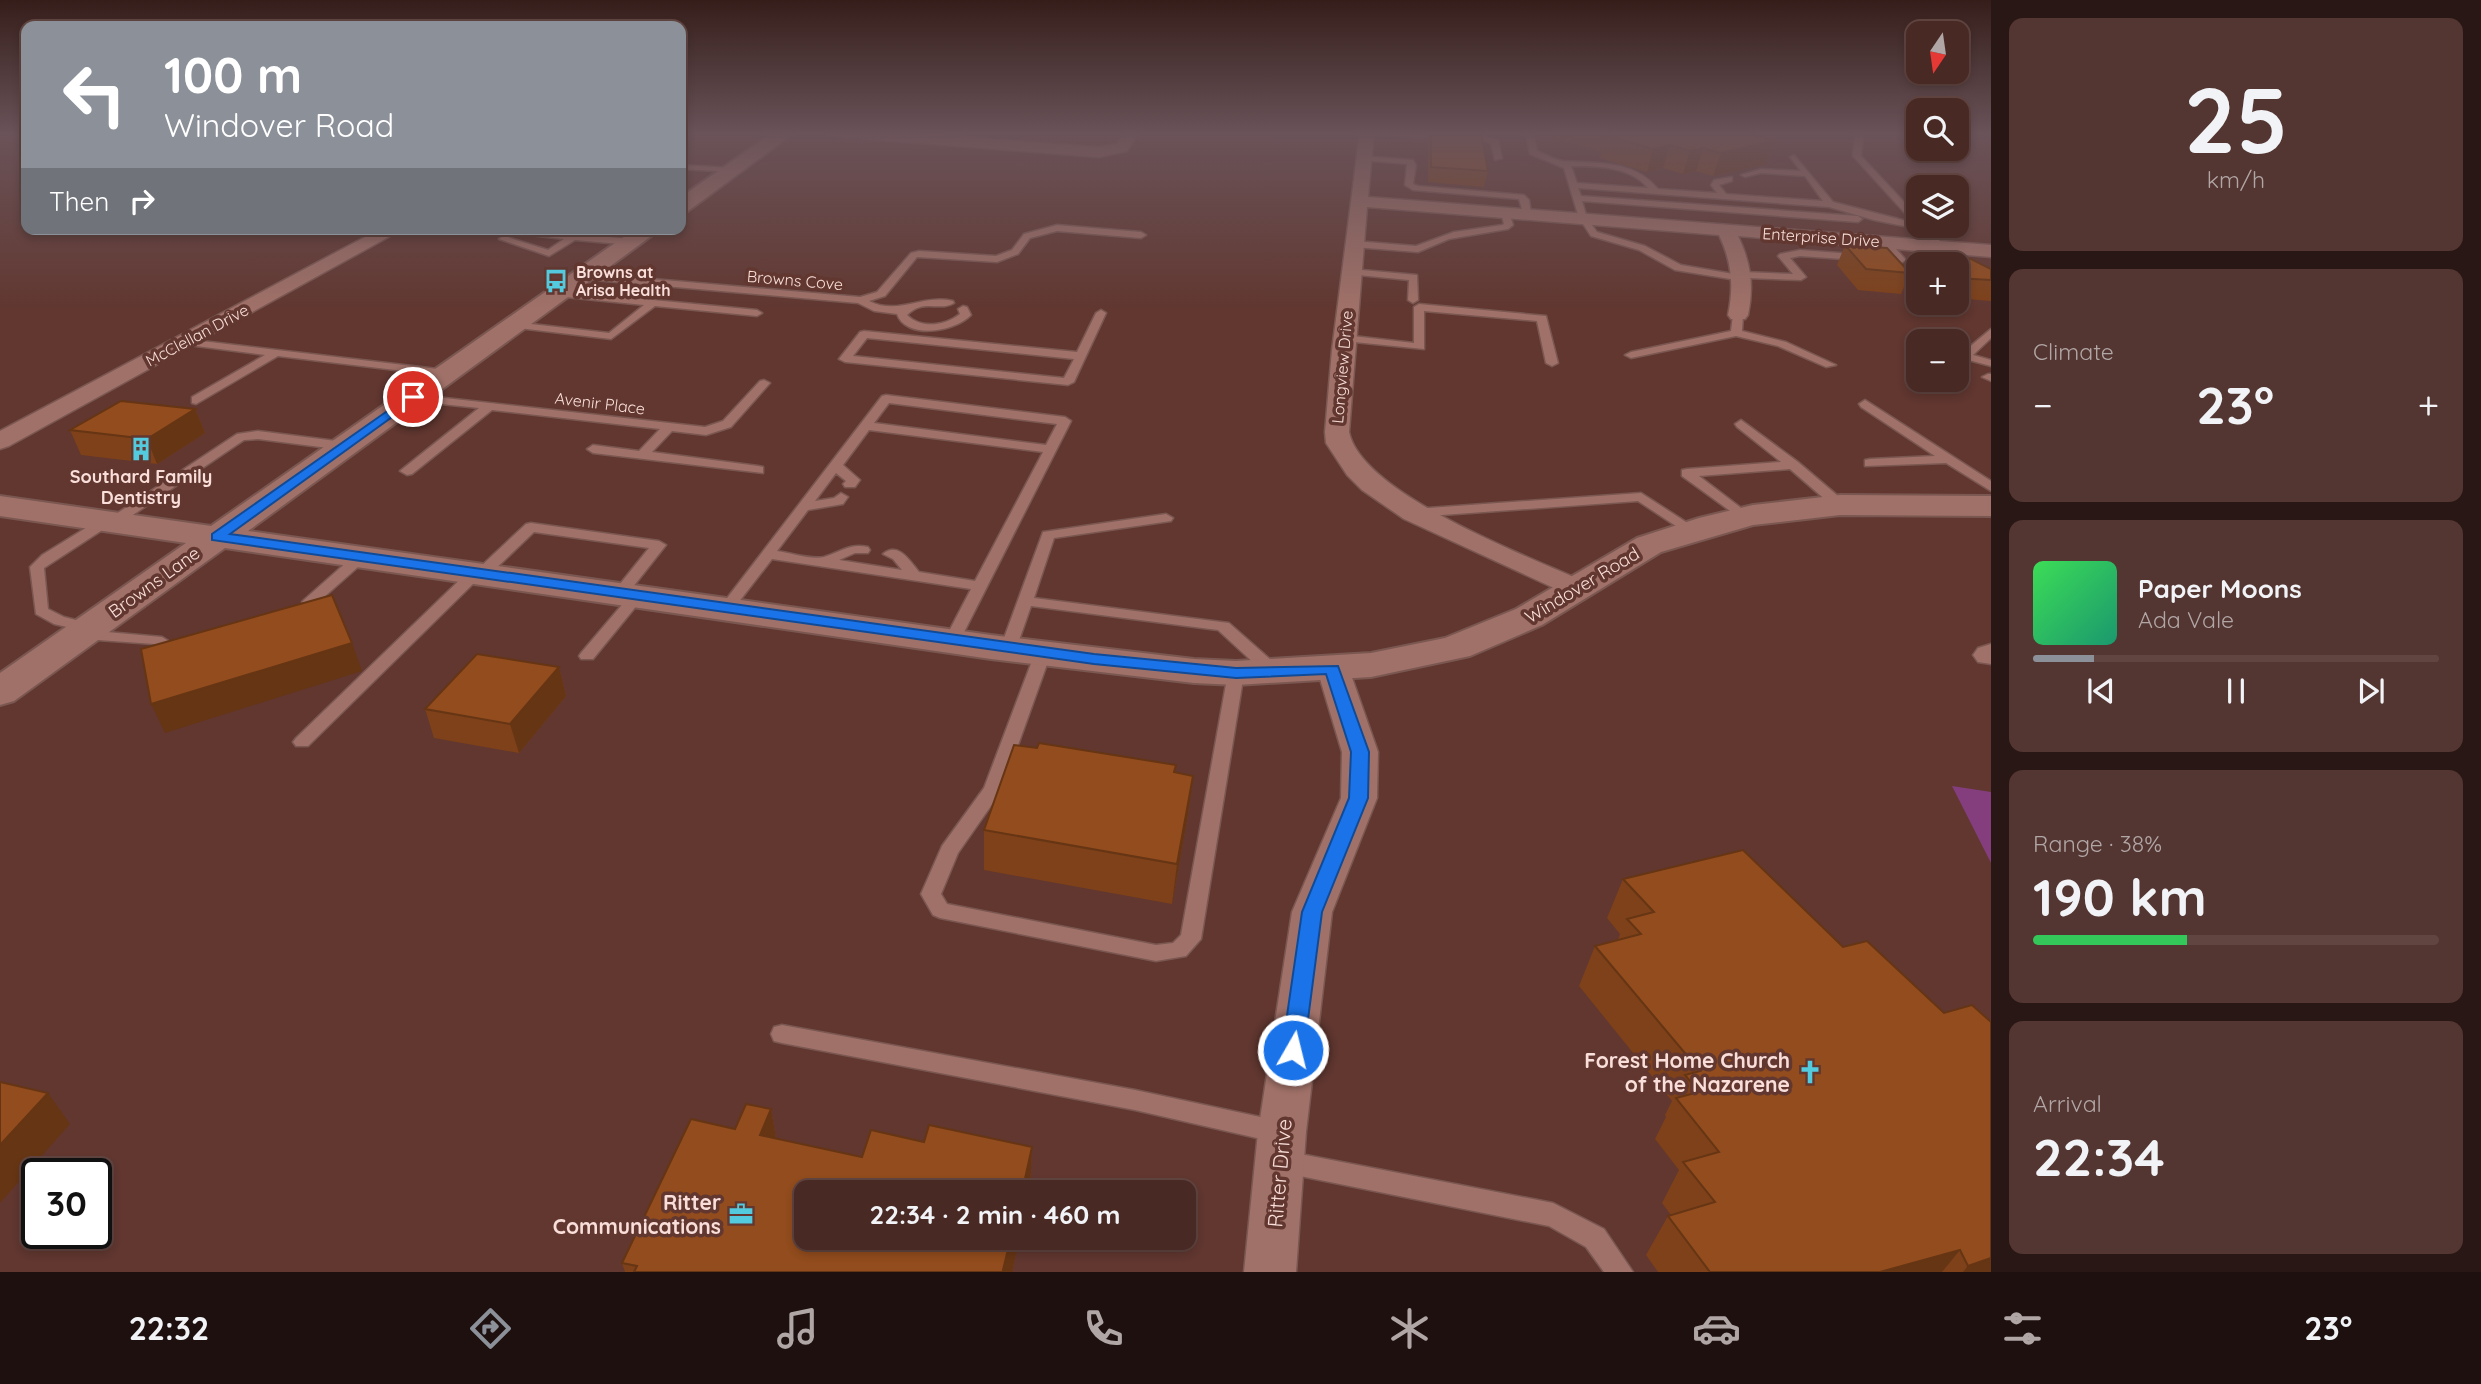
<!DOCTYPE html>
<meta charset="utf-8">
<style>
:root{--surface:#492924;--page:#533531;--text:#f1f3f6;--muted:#b1a6a6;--line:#614541;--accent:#8c9099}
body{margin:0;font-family:Quicksand,sans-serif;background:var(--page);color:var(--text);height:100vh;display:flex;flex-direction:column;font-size:26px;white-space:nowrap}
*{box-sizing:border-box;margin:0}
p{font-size:23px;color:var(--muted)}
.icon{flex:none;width:38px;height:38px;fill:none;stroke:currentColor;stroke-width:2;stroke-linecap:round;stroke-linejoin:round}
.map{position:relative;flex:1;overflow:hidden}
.details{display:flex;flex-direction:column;gap:18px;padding:18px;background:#281714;width:490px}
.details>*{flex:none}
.hud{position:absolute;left:21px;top:21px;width:665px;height:214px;border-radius:14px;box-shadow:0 4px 10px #0003,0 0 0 2px var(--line);background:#8c9099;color:#fff;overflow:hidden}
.needle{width:46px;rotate:193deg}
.buttons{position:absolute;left:1906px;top:21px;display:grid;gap:14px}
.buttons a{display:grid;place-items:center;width:63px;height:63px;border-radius:14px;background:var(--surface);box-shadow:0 4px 10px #0003,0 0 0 2px var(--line);font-size:35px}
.speed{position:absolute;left:21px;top:1158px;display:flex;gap:14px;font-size:35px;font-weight:700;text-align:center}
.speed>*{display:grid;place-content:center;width:91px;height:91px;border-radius:50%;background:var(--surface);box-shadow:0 4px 10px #0003,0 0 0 2px var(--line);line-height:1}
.speed .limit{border:4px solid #111;border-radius:10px;background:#fff;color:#111}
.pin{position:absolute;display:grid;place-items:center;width:60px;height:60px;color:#fff;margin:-30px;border:4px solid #fff;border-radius:50%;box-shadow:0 2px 7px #0007}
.me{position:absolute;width:77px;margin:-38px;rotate:8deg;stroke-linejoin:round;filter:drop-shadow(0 0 5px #0008)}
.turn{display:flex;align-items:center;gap:24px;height:147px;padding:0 28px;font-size:32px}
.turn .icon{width:91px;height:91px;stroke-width:2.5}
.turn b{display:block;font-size:49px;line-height:60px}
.then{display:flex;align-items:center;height:66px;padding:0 28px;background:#0003;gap:14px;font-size:26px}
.big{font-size:52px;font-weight:700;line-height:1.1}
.details .widget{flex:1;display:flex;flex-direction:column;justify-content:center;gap:10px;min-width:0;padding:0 24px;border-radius:14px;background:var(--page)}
.details .dial{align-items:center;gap:0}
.dial b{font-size:91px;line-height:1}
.song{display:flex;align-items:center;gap:21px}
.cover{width:84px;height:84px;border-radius:10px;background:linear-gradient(135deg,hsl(130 70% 55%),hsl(160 70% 35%))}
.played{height:7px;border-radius:4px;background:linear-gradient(90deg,var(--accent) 15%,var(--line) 15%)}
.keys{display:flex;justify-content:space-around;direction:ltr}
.heat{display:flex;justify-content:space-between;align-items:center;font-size:38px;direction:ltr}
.charge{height:10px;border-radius:5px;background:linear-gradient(90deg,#34c759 38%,var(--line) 0)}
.trip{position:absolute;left:794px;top:1180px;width:402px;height:70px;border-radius:14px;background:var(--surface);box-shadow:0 4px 10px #0003,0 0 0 2px var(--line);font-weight:700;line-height:70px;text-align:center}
.tab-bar{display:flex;height:112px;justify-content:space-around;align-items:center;background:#1d100e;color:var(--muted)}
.tab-bar .icon{width:49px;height:49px}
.tab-bar .on{color:var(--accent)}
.tab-bar b{font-size:32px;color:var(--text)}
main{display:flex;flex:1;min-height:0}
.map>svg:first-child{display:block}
.green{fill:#843e7e}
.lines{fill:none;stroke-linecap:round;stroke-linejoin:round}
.service-casing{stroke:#7a5751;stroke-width:3}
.minor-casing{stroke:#7a5751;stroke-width:3}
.tertiary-casing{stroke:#7a5751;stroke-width:4}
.service{fill:#a07168;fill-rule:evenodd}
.minor{fill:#a07168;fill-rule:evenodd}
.tertiary{fill:#a07168;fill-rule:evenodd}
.wall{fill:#7e4119}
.shaded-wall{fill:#663514}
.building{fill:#924c1d;stroke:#663514;stroke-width:2}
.route{fill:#1a73e8;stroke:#114b97;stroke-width:2}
.labels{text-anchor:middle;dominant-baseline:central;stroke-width:7;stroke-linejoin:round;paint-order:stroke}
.far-street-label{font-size:16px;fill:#f9ded9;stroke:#613730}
.far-poi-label{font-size:16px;font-weight:bold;fill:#f9ded9;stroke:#613730;text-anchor:start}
.poi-label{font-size:18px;font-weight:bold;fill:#f9ded9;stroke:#613730}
.street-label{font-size:18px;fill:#f9ded9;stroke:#613730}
.near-poi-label{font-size:21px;font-weight:bold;fill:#f9ded9;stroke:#613730;text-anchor:end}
.near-street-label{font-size:21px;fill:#f9ded9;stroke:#613730}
</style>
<main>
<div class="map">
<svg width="1991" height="1272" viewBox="0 0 1991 1272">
<rect width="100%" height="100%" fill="#613730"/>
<!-- green -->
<polygon class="green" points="1952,786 1991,792 1991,863"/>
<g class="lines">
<!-- service casing -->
<g class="service-casing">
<g id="service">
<polygon points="1402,132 1481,136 1498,140 1502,158 1495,160 1491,143 1481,140 1367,135 1363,133"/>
<path d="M1525,132h8l4,19c8,3 17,9 26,10 35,3 70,-2 95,28l59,4 -6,-8 3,-5 18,-3v4l-13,4 7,9 97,7 -18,-25 -44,-3 -16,4 -4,-2 20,-6 40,2 -11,-14 4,-2 39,47 81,21 -61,-67 2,-19 -4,-5h8l4,5 -2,19 57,61v9h8l35,38 -5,3v-3h-5l-32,-35 -45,-9 -45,-13 -251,-19 3,8 277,20 4,3 -4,3 -276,-21 5,17 10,14 48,14 36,19 58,10 5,-3 49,2 -15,-18 2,-2 20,-4 93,7 -11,-15 5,-3 19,21 -5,3 -101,-7 -10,2 16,19 -5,3 -53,-2 -5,3 -68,-11 -36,-20 -48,-14 -12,-18 -15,-50 -34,-14zM1571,166c26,0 59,0 77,22l-71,-5z"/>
<polygon points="1363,156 1413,160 1416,165 1413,184 1418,186 1524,195 1529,200 1531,214 1524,216 1519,199 1413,190 1405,185 1407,164 1360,160"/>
<polygon points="681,165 733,168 737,170 733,172 681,169"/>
<polygon points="1505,209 1509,212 1513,225 1508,229 1449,239 1418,252 1354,247 1349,244 1354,241 1416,246 1454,232 1502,225 1504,224 1501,212"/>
<path d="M1057,225l84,7 5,3 -5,3 -84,-7 -27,7 -12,16 -21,8 -80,-5 -32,39 -16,5c30,15 51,-7 84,0l1,2c-15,9 -30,-5 -47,12 14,14 38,11 53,-1l-2,-5 5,-3 4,1 4,8c-16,17 -65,25 -74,-1l-23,-3 -16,-8 -274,-24 -5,-3 5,-3 276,24 17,-5 34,-39 8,-2 77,5 16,-6 12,-16z"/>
<polygon points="479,229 517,229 632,239 637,242 632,245 575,240 549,256 499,239 506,234 510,238 548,250 564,239"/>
<polygon points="1351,269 1417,275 1418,300 1413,303 1408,300 1409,280 1348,274 1346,272"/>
<polygon points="560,291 757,310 762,313 757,316 655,306 611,339 510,327 510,323 514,322 609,333 644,305 556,296 556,292"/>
<polygon points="1419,304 1546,316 1558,363 1552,366 1546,363 1537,321 1424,311 1424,349 1344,341 1339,338 1344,335 1414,343 1414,307"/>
<path d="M1101,310l5,3 -32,69 -6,3 -223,-23 -6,-3 21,-27 4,-1 213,21 19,-39zM867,338l207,21 -10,19 -211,-22z"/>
<polygon points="1738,312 1743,315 1742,331 1786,342 1836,365 1826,367 1778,346 1736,336 1631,358 1625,355 1631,352 1731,331 1733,315"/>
<polygon points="1991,329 1991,338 1973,355 1991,360 1991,366 1961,358 1961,354"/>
<polygon points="185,339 446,370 452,373 446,376 278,356 196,404 192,403 192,397 265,355 181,344 180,342"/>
<polygon points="1988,374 1991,374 1991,381 1982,377"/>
<polygon points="764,380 770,383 731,427 706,435 672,431 652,452 758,466 763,467 763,473 593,453 587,449 593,445 639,451 660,429 492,410 412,474 407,475 400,471 479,408 413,401 409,400 409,394 705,427 723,421 760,381"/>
<path d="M886,395l179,22 6,4 -113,223h-12l-2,-3 27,-52 -199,-30 -41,53h-10l-3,-3 3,-3 161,-210zM889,403l168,21 -11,21 -172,-22zM869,430l174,22 -68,129 -56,-9c-9,-11 -21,-31 -36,-18l10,5 9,11 -63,-10 16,-7h13l2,-3 -2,-3c-19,-4 -27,5 -44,10 -13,3 -33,-4 -47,-6l31,-41 35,-6 5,-7 -7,-4 -7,5 -19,3 21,-28 10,8 -3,3 2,3h10l5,-7 -17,-15z"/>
<polygon points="1865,400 1991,481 1991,491 1946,463 1865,466 1865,460 1870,459 1935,456 1861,407 1859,404"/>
<polygon points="1741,420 1798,462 1845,502 1847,505 1845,508 1835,508 1790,469 1699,476 1749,514 1751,517 1744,521 1682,476 1682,470 1687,469 1781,462 1737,427 1735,424"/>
<polygon points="258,431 344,442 350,446 344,450 258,439 244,440 118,525 110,525 44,568 48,609 64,617 96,625 96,631 162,637 170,642 168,645 84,639 76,634 80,630 54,624 36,614 30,567 42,555 102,518 110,518 237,434"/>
<polygon points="1641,493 1700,531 1693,535 1688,534 1638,501 1414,517 1407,513 1414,509"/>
<polygon points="1166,514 1173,518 1171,521 1054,538 1034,598 1229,623 1281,669 1283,673 1281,677 1269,677 1218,630 1031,606 1016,649 1008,654 1002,652 1000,649 1043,532"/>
<polygon points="531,523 659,541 666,545 625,597 620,599 612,594 649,548 534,532 488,576 480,577 308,746 296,746 293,742 296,738 471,569 479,568 526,524"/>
<polygon points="362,552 367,553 369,556 367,559 315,605 305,605 302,602 305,599 357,553"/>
<polygon points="637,591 645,596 642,599 593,659 581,659 579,656 581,653 632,593"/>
<polygon points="1043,648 1051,653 1002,790 958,853 941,894 947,904 1156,945 1173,943 1181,935 1228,673 1236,668 1244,673 1201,939 1186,956 1156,961 940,918 933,915 921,894 942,846 984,788 1035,653"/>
<polygon points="782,1025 1135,1090 1279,1121 1287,1124 1291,1132 1287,1140 1279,1143 1135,1110 782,1043 774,1041 771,1034 774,1027"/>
<polygon points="1285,1151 1553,1203 1604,1229 1633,1272 1604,1272 1586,1247 1549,1226 1285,1173 1276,1170 1273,1162 1276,1154"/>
</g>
</g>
<!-- minor casing -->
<g class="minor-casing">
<g id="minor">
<polygon points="824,132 895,132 1099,147 1117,144 1124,132 1139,132 1127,151 1099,157 831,136"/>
<path d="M1360,132h14l-6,65 623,48v12l-253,-21c13,27 16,50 10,79l-3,4h-14l-3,-4c6,-29 4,-53 -9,-80l-352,-28 -18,225c13,63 182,125 240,152l4,6 -4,6 -11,3 -174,-80 -42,-29 -15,-15 -21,-32 -1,-11 7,-82z"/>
<polygon points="380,229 403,229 9,446 0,449 0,431"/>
<polygon points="1991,644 1991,664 1978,662 1973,655 1978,648"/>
<polygon points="1333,659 1345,662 1349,669 1378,752 1377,798 1332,912 1306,1132 1296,1272 1244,1272 1258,1132 1292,912 1341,798 1342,752 1317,669 1321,662"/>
</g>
</g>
<!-- tertiary casing -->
<g class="tertiary-casing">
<g id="tertiary">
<polygon points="774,132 795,132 688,211 681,213 681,197"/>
<polygon points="635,229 661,229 248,531 991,635 1194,659 1236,661 1371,653 1445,638 1516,609 1637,538 1699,518 1753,505 1840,495 1991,496 1991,516 1840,515 1753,525 1661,552 1542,625 1470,656 1371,677 1236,685 1194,683 991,659 225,548 14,701 0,705 0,673 186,543 0,516 0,496 211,526"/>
</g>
</g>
<!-- service -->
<use href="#service" class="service"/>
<!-- minor -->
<use href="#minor" class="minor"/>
<!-- tertiary -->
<use href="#tertiary" class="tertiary"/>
</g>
<!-- wall -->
<g class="wall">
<polygon points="1430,132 1481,132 1488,171 1484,187 1428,182 1428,140"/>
<polygon points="1555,132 1754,132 1753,136 1774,141 1766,164 1713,176 1696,171 1683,174 1663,168 1647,172 1599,158 1601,152 1554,138"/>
<polygon points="1845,245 1910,273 1901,294 1858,290 1837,265"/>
<polygon points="1935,259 1990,269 1991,266 1991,301 1956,298 1956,264 1933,264"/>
<polygon points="195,409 205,433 157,464 81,455 70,430"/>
<polygon points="559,667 566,696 519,753 434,738 425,709"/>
<polygon points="1175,772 1193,776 1188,815 1172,904 984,870 984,830"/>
<polygon points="1623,879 1991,1272 1658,1272 1646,1255 1668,1216 1671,1215 1662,1203 1679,1170 1655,1139 1666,1117 1665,1115 1672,1101 1579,986 1595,946 1618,940 1620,934 1607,918"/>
<polygon points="771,1109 776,1138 862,1157 924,1142 1032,1147 1030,1192 807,1192 807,1237 1020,1237 1012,1272 1013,1272 625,1272 622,1263 735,1129"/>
</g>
<!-- shaded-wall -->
<g class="shaded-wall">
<polygon points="1731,132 1754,132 1749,147 1774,141 1766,164 1713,176 1721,153"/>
<polygon points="1670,145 1663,168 1647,172 1653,149"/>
<polygon points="1703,148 1696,171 1683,174 1690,151"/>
<polygon points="195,409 205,433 157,464 147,439"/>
<polygon points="352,643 362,671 165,733 151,704"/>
<polygon points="559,667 566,696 519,753 510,724"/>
<polygon points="1193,776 1188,815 1172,904 1177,864"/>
<polygon points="48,1093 70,1124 0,1203 0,1145"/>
<polygon points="771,1109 778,1150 760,1135"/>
<polygon points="1032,1147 1030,1192 1022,1192"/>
<polygon points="1011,1237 1020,1237 1012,1272 1003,1272"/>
<polygon points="1960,1250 1942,1272 1880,1272"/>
<polygon points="1991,1258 1991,1272 1963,1272 1968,1266"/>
</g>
<!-- building -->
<g class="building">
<polygon points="1431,132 1481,132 1488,171 1431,167"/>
<polygon points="1616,132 1740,132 1774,141 1721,153 1703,148 1690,151 1670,145 1653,149 1605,135 1617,133"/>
<polygon points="1845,245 1887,248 1910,273 1866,269"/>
<polygon points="1935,259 1971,259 1991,269 1991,280 1956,278 1956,264 1935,264"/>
<polygon points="121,401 195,409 147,439 70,430"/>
<polygon points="332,595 352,643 151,704 141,649"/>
<polygon points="477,654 559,667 510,724 425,709"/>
<polygon points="1039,743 1176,765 1174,772 1193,776 1177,864 984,830 1014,745 1037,748"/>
<polygon points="1743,850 1843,947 1867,941 1944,1013 1972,1005 1991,1022 1991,1258 1968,1266 1960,1250 1880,1272 1710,1272 1668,1216 1715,1202 1683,1162 1719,1152 1676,1098 1699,1092 1685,1075 1700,1071 1595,946 1641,934 1627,919 1654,912 1623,879"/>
<polygon points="0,1082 48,1093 0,1145"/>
<polygon points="746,1104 771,1109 760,1135 862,1157 871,1130 924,1142 929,1125 1032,1147 1022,1192 807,1192 807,1237 1011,1237 1003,1270 1013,1272 634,1272 637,1266 622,1263 691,1119 735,1129"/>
</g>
<!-- sky -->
<linearGradient id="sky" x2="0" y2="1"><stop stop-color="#351e1a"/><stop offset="0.43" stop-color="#6a5359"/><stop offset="1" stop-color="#6a5359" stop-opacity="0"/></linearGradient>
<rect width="1991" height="310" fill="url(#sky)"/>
<!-- route -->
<polygon class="route" points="413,393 417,394 417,399 230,534 1094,654 1236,668 1338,666 1369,752 1368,798 1322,912 1304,1050 1301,1056 1293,1059 1285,1056 1282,1050 1302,912 1349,798 1351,752 1326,674 1236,678 1094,664 212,540 212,534"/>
<!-- icons -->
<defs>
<g id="bus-bare" transform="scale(1.89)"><path d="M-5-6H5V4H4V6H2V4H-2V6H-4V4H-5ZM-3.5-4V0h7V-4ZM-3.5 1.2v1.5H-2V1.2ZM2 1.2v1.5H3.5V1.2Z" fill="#54cade" stroke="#613730" stroke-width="2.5" paint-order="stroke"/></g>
<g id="building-bare" transform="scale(1.89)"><path d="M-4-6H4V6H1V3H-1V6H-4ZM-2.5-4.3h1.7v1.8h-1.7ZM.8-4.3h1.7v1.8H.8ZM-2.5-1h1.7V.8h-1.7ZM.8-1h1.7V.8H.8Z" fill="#54cade" stroke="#613730" stroke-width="2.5" paint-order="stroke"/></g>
<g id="church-bare" transform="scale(1.89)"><path d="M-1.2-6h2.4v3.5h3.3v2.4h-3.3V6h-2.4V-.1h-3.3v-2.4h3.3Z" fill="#54cade" stroke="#613730" stroke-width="2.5" paint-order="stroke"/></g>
<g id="office-bare" transform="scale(1.89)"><path d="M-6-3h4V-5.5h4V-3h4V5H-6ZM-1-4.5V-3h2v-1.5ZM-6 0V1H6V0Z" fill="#54cade" stroke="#613730" stroke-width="2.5" paint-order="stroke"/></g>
</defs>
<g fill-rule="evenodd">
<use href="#bus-bare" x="556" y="281"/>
<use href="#building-bare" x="141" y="449"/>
<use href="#church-bare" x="1810" y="1072"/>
<use href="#office-bare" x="741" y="1214"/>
</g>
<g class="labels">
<!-- far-street labels -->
<g class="far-street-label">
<text transform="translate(1821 237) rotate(4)">Enterprise Drive</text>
<text transform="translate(795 280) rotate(5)">Browns Cove</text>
<text transform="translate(197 335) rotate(-28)">McClellan Drive</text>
<text transform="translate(1342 367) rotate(-85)">Longview Drive</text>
<text transform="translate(600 403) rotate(7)">Avenir Place</text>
</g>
<!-- far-poi labels -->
<g class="far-poi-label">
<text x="576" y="272">Browns at<tspan x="576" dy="18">Arisa Health</tspan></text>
</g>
<!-- poi labels -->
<g class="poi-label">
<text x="141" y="476">Southard Family<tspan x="141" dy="21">Dentistry</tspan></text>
</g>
<!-- street labels -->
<g class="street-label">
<text transform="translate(154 582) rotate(-36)">Browns Lane</text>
<text transform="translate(1582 585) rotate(-31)">Windover Road</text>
</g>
<!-- near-poi labels -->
<g class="near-poi-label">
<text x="1790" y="1060">Forest Home Church<tspan x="1790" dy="24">of the Nazarene</tspan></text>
<text x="721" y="1202">Ritter<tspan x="721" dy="24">Communications</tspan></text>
</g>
<!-- near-street labels -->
<g class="near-street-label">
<text transform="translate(1279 1173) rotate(-85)">Ritter Drive</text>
</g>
</g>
</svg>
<div class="buttons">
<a><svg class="needle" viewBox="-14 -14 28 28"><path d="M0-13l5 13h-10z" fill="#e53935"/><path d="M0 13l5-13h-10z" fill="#b1a6a6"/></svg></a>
<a><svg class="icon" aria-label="search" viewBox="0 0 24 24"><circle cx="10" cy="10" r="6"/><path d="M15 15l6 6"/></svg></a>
<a><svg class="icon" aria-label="layers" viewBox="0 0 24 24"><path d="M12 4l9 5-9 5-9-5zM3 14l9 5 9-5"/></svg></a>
<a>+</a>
<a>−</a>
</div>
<div class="speed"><div class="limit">30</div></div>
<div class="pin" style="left:413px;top:397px;background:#d93025"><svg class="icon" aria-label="arrive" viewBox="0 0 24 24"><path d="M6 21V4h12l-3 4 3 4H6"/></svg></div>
<svg class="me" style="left:1293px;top:1050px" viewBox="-20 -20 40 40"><circle r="17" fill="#1a73e8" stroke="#fff" stroke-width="3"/><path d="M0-11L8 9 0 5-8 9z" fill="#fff"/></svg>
<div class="trip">22:34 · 2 min · 460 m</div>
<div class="hud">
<div class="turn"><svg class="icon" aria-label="left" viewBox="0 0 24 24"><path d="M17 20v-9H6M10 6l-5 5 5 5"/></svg><div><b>100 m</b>Windover Road</div></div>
<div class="then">Then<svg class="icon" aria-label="right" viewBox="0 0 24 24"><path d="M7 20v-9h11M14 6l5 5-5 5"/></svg></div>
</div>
</div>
<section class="details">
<div class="widget dial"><b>25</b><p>km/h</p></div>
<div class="widget"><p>Climate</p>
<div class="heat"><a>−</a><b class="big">23°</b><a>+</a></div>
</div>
<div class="widget">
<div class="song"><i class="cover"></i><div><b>Paper Moons</b><p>Ada Vale</p></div></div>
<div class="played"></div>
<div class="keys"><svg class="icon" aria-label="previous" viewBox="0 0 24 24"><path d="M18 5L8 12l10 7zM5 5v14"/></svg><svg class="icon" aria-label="pause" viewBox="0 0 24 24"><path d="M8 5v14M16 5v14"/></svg><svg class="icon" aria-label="next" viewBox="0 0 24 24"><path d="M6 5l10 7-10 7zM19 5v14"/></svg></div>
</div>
<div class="widget"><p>Range · 38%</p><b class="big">190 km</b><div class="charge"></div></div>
<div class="widget"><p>Arrival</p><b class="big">22:34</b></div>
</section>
</main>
<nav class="tab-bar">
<b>22:32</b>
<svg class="icon on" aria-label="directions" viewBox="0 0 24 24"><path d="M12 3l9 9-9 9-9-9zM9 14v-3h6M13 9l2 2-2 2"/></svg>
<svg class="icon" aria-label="music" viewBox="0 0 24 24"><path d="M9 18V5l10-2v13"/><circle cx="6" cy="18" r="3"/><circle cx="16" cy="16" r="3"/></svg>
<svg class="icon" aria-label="phone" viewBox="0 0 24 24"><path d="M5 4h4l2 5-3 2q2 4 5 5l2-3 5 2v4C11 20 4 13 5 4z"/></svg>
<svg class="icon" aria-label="climate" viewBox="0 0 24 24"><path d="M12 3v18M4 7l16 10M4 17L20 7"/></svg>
<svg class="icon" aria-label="car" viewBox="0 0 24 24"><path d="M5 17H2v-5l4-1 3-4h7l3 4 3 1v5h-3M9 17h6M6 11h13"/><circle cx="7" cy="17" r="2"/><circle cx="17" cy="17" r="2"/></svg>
<svg class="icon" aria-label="filters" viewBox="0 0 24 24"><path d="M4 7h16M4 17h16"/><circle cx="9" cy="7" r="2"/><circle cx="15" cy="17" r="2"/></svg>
<b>23°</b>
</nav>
